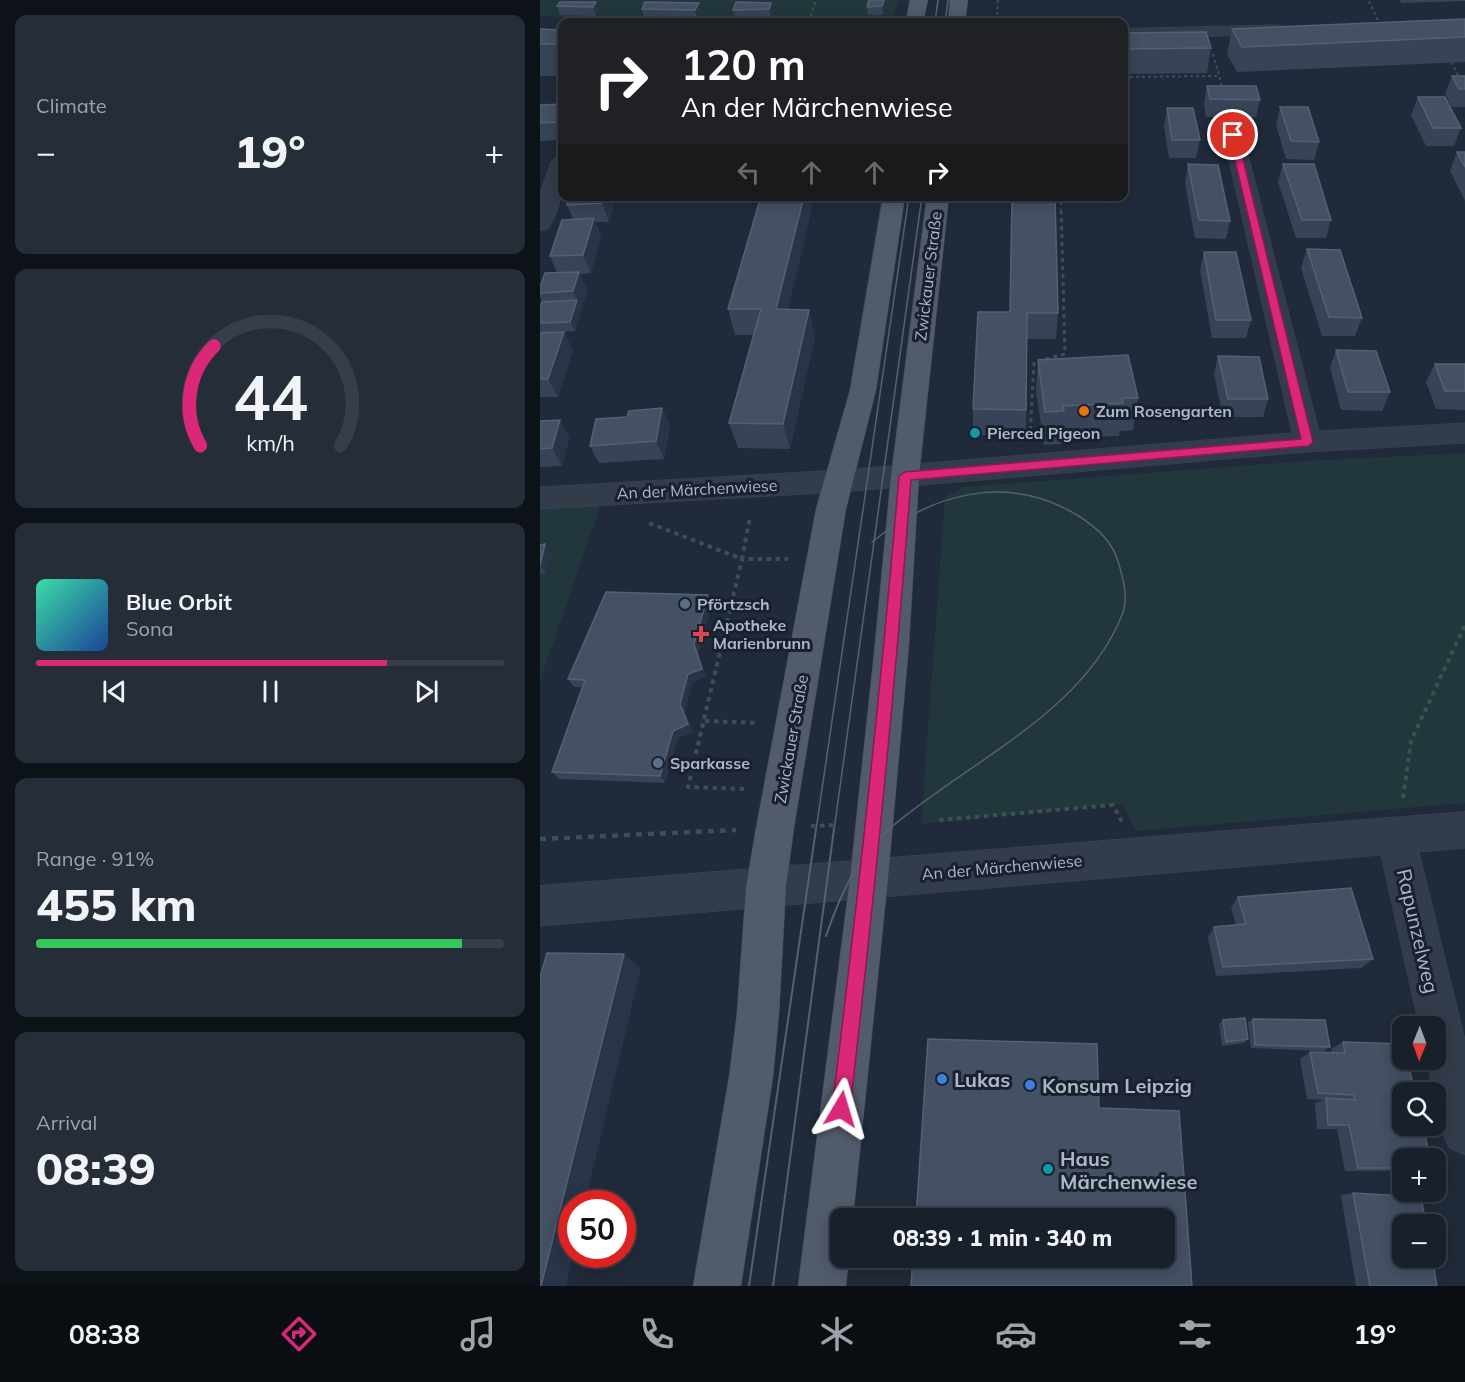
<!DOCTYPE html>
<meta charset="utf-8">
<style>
:root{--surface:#18202c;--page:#252d38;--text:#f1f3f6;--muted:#9fa3a9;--line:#363e48;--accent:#db2777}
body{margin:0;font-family:Mulish,sans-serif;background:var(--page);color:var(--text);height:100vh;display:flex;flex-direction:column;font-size:22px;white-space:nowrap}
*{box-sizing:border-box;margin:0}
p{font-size:20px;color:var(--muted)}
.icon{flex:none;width:33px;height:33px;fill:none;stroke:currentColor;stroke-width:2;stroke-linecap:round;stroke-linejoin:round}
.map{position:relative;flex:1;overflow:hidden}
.drawer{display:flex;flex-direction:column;gap:15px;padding:15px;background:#0d1218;width:540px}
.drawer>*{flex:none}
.hud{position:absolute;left:18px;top:18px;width:570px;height:183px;border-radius:12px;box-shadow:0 3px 15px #0003,0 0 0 2px var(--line);background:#202124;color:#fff;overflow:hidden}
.needle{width:39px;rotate:181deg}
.buttons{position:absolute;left:852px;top:1016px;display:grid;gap:12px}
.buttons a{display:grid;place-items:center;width:54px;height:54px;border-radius:12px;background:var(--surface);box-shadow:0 3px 15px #0003,0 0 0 2px var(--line);font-size:30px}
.speed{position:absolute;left:18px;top:1190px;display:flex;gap:12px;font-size:30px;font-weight:700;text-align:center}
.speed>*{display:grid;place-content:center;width:78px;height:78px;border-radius:50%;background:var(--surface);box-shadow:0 3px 15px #0003,0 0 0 2px var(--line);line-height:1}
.speed .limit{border:9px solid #d22;background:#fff;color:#111}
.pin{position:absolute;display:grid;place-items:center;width:51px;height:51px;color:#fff;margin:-26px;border:3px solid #fff;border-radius:50%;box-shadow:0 2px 6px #0007}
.me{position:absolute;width:66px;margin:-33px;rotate:7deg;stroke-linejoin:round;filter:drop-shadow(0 0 4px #0008)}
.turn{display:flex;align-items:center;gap:21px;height:126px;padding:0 24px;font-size:27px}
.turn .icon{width:78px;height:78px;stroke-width:2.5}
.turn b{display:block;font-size:42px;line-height:51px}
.lanes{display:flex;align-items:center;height:57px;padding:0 24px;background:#0003;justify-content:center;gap:30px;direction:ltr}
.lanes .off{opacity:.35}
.big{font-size:45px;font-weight:800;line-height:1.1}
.drawer .widget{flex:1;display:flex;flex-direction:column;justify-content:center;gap:9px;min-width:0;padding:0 21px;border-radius:12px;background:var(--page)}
.drawer .dial{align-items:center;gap:0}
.dial svg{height:156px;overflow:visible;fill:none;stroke:var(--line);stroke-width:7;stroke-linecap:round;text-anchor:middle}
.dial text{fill:var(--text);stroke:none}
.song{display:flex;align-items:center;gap:18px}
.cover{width:72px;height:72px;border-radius:9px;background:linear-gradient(135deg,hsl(160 70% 55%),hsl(220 70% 35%))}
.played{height:6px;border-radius:3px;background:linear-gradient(90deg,var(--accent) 75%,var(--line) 75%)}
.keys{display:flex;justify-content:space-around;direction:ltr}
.heat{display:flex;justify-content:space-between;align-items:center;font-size:33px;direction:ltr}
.charge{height:9px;border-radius:4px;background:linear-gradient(90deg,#34c759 91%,var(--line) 0)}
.trip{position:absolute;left:290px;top:1208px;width:345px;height:60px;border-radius:12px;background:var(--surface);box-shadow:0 3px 15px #0003,0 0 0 2px var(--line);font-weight:800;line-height:60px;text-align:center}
.dock{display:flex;height:96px;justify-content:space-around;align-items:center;background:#0a0d12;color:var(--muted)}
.dock .icon{width:42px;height:42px}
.dock .active{color:var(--accent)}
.dock b{font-size:27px;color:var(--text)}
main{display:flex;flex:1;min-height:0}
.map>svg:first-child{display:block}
.green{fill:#21373b}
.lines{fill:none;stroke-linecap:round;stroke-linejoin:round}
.minor-casing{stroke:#3d4554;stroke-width:1}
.major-casing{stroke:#3d4554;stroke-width:1}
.path-far3{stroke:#3a5154;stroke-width:2;stroke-dasharray:3 3;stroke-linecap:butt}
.path-far2{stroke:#3a5154;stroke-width:3;stroke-dasharray:4 4;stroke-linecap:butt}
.path-far1{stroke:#3a5154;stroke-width:4;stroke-dasharray:4.5 4.5;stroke-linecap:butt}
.path{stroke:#3a5154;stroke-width:4.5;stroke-dasharray:6 6;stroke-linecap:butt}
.minor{fill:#333c4b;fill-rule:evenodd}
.major{fill:#515b6b;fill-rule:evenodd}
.tram-far1{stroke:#556072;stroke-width:1.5}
.tram{stroke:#556072;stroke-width:2}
.wall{fill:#374457}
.shaded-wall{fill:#283447}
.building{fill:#445063;stroke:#546073;stroke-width:1.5}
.route{fill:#db2777;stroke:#8e194d;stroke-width:1.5}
.food-dot{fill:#e8710a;stroke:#19212f;stroke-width:2}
.culture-dot{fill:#0f9aa8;stroke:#19212f;stroke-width:2}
.service-dot{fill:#5c6f8a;stroke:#19212f;stroke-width:2}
.health-dot{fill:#e0444e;stroke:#19212f;stroke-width:2}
.shop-dot{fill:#3f7fe0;stroke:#19212f;stroke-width:2}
.labels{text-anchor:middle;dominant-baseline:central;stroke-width:6;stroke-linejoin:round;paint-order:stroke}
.street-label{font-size:16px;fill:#aeb7c7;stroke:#19212f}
.poi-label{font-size:16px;font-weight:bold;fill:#aeb7c7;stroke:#19212f;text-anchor:start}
.near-street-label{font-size:20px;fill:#aeb7c7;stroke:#19212f}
.near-poi-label{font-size:20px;font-weight:bold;fill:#aeb7c7;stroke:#19212f;text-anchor:start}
</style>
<main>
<section class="drawer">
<div class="widget"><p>Climate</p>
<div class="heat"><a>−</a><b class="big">19°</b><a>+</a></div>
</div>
<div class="widget dial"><svg viewBox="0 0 100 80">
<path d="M14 69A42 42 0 1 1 86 69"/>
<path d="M14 69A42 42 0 0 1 21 18" stroke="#db2777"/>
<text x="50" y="56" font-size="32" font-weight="700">44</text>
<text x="50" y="72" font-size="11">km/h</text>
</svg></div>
<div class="widget">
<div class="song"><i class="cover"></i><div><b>Blue Orbit</b><p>Sona</p></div></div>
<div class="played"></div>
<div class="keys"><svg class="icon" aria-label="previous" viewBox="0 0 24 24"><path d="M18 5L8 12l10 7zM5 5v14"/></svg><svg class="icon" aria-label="pause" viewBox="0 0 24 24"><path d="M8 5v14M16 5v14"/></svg><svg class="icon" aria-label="next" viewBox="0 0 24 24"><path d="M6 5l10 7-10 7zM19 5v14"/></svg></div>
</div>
<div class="widget"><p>Range · 91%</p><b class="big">455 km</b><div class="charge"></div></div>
<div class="widget"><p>Arrival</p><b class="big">08:39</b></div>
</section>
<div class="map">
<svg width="925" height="1286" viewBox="0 0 925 1286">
<rect width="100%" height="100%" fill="#202a3a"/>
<!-- green -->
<g class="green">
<polygon points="0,0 358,0 353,22 71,19 0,16"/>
<polygon points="925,453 925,803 596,831 582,804 381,824 405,497 423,487 765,461"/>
<polygon points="61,504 0,681 0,508"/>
</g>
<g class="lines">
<!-- minor casing -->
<g class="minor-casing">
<g id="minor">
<polygon points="737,25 743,26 746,30 743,34 584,39 584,29"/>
<polygon points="693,129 700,131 703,135 779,431 925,423 925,443 768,452 301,492 0,509 0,487 301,470 752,433 683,135 686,131"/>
<path d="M22,156c3,23 0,52 -14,73l-8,2v-38l11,-31 4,-4z"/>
<polygon points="925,812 925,848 879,852 925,1040 925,1155 909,1148 902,1132 886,1059 896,1059 896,1026 879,1026 841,855 0,926 0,886"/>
</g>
</g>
<!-- major casing -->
<g class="major-casing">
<g id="major">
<polygon points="370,0 388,0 383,22 366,22"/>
<polygon points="410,0 428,0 425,22 408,22"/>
<polygon points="343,196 365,196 336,390 306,509 254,828 246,887 239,1013 233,1077 201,1286 153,1286 189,1077 197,1013 206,887 216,828 276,509 310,390"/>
<polygon points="387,196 409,196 379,476 369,644 348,878 313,1218 300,1218 300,1257 309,1257 306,1286 258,1286 310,878 335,644 351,476"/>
</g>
</g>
<!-- path-far3 -->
<g class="path-far3">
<polyline points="458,0 457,20 465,22"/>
<polyline points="829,1 840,25"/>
<polyline points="269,22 276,0"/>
<polyline points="673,54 683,90"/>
<polyline points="911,62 925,88"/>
<polyline points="584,77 679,76"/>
<polyline points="521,196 521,209"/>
</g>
<!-- path-far2 -->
<polyline class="path-far2" points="490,438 494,362 525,354 521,207"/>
<!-- path-far1 -->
<g class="path-far1">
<polyline points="109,523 202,559 210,516"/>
<polyline points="186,630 234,631"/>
<polyline points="165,721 218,723"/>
<polyline points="204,789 148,787 202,559 248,559"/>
<polyline points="863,798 871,741 925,625"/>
<polyline points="399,820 573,805 582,822"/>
<polyline points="271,826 297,825"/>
<polyline points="193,830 196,830"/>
</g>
<!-- path -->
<polyline class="path" points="0,839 196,830"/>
<!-- minor -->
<use href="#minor" class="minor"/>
<!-- major -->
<use href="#major" class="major"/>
<!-- tram-far1 -->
<g class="tram-far1">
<polyline points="395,22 398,0"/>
<polyline points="405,22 408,0"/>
<path d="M332,542c60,-49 135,-69 205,-27 18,11 35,26 41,46 5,17 11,37 4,54 -39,99 -157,148 -234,215"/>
<polyline points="276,830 369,196"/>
<polyline points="294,830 382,196"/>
</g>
<!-- tram -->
<g class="tram">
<path d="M286,936c14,-41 31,-79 64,-107"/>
<polyline points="209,1286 276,829"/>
<polyline points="233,1286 294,829"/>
</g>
</g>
<!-- wall -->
<g class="wall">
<polygon points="329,0 346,0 343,15 328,15 327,7"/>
<polygon points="860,0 925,0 925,1 861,3"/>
<polygon points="56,2 58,11 56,16 20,15 17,6"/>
<polygon points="159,3 161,12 157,19 104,18 102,9"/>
<polygon points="231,3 233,12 231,18 195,19 193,10"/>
<polygon points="925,19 925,62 697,72 687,54 692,29"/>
<polygon points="0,29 22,30 22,76 0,76"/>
<polygon points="584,33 671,48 667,73 584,74"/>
<polygon points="912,76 925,76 925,107 912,107 905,94"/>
<polygon points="667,86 720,100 716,117 666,117 664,104"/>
<polygon points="878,97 921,128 914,146 886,146 871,115"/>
<polygon points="22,104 22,140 0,141 0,105"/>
<polygon points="740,107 779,142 774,160 746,159 736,125"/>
<polygon points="627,108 660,140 656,158 629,158 624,126"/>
<polygon points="917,152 925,167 925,201 910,171"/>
<polygon points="648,164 690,221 686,239 655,238 645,183"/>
<polygon points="743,164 791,220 786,238 756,238 738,182"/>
<polygon points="76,196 69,222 55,222 61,237 51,273 40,274 47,290 35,331 0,333 0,308 2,302 0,297 0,287 17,273 10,256 33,219 27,205"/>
<polygon points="767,249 822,318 815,336 782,336 761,268"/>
<polygon points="664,252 711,320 706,338 672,338 660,270"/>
<polygon points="188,309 248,309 275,336 250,449 198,448 189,423 213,335 195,335"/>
<polygon points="470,312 518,313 516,339 487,339 486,436 433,435 433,409"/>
<polygon points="0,333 33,350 18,397 0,397"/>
<polygon points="796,350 850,392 842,411 801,410 790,368"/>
<polygon points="678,356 728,399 723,417 683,417 674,374"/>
<polygon points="498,360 598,398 593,430 580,431 579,436 522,438 521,444 504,445 496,392"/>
<polygon points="895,364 925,364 925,410 896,409 886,382"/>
<polygon points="122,408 130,426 124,459 59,463 50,446 87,417"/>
<polygon points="20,420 29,438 22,466 0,467 0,421"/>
<polygon points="0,545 11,553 6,573 0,574"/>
<polygon points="168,595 172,604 158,653 166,677 152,682 145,712 153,732 138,738 125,783 19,779 12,772 42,687 34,687 28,679"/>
<polygon points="698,897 833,959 821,968 676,976 668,937 674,927 696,925 691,908"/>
<polygon points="713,1019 790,1047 784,1051 711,1048 708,1022"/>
<polygon points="683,1020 708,1039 704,1043 682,1046 679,1024"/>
<polygon points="803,1042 862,1158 862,1171 805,1171 797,1129 777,1129 775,1103 784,1100 767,1099 760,1059 770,1052 792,1053 791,1049"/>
<polygon points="813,1193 897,1286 816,1286 801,1195"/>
</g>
<!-- shaded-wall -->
<g class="shaded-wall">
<polygon points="344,0 346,0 343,15 342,6"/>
<polygon points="56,2 58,11 56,16 53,7"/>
<polygon points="159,3 161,12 157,19 155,10"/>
<polygon points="231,3 233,12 231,18 229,9"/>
<polygon points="64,196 76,196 69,222 62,203"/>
<polygon points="264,196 275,196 242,336 236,309"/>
<polygon points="54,218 61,237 51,273 43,255"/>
<polygon points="39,272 47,290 41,310 33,291"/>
<polygon points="37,300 41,310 35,331 30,322"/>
<polygon points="269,310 275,336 250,449 243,424"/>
<polygon points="24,332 33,350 18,397 8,379"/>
<polygon points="122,408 130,426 124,459 116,441"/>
<polygon points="20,420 29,438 22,466 12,448"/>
<polygon points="5,544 11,553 6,573 0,565"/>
<polygon points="168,595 172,604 158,653 166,677 152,682 145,712 153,732 138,738 125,783 120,776 140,704 154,644"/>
<polygon points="84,954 101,968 45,1203 32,1203 32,1254 33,1254 26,1286 1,1286"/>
</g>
<!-- building -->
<g class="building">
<polygon points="329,0 344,0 342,6 327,7"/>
<polygon points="20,2 56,2 53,7 17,6"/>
<polygon points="105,2 159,3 155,10 102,9"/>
<polygon points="196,2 231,3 229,9 193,10"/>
<polygon points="925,19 925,37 702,47 692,29"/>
<polygon points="0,29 22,30 22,44 0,44"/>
<polygon points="666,32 671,48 584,49 584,33"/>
<polygon points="912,76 925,76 925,89 919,89"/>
<polygon points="667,86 716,86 720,100 670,99"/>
<polygon points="878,97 905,97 921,128 893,128"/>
<polygon points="22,104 22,122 0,123 0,105"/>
<polygon points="740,107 768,107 779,142 751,141"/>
<polygon points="627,108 653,108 660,140 632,140"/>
<polygon points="917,152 925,152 925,167"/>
<polygon points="648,164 678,165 690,221 659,220"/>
<polygon points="743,164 774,164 791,220 762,220"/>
<polygon points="30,196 64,196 62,203 27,205"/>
<polygon points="221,196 264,196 236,309 269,310 243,424 189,423 221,309 188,309"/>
<polygon points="472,196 515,196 518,313 487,313 486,410 433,409 438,312 470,312"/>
<polygon points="54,218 43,255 10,256 22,220"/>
<polygon points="767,249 800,250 822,318 789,317"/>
<polygon points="664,252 696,252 711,320 676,320"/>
<polygon points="39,272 33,291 0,293 0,287 5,273"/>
<polygon points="37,300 30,322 0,323 0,308 2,302"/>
<polygon points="24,332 8,379 0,379 0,333"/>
<polygon points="796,350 836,351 850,392 808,392"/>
<polygon points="588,355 598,398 582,398 583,403 523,406 524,411 505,412 498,360"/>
<polygon points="678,356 719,357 728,399 688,399"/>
<polygon points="895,364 925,364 925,391 905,391"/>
<polygon points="122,408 116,441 50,446 56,419 87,417 89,411"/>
<polygon points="20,420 12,448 0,449 0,421"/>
<polygon points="5,544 0,565 0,545"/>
<polygon points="66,592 168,595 154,644 162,669 148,674 140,704 148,724 133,731 120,776 12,772 45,680 28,679"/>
<polygon points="811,888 833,959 683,967 674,927 706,924 698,897"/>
<polygon points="7,953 84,954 1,1286 0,1286 0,977"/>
<polygon points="705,1018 708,1039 686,1042 683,1020"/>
<polygon points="713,1019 785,1020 790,1047 715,1045"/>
<polygon points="388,1039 557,1044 559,1108 639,1111 652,1286 371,1286 373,1257 624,1257 624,1218 376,1218"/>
<polygon points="803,1042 862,1044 862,1059 867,1059 875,1092 862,1092 862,1125 883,1125 890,1158 862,1158 862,1168 818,1168 809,1125 788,1125 786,1098 815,1100 813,1095 778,1093 770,1052 805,1053"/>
<polygon points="813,1193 881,1197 886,1224 862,1224 862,1257 892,1257 897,1286 830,1286"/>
</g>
<!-- route -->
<path class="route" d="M693,132l4,3 76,307 -5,4 -397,34c-16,210 -37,420 -61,629l-2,7 -7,3 -6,-3 -3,-7c26,-210 49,-421 67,-633l6,-4 396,-33 -72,-304z"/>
<!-- markers -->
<circle class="food-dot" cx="544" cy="411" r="6"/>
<g class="culture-dot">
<circle cx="435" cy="433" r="6"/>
<circle cx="508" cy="1169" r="6"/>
</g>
<g class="service-dot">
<circle cx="145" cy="604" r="6"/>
<circle cx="118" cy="763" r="6"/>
</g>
<path class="health-dot" d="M158 625h6v6h6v6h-6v6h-6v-6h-6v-6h6z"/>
<g class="shop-dot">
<circle cx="402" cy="1079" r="6"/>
<circle cx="490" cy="1085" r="6"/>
</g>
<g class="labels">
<!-- street labels -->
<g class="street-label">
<text transform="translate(388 276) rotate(-83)">Zwickauer Straße</text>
<text transform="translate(157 489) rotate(-3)">An der Märchenwiese</text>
<text transform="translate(251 739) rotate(-80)">Zwickauer Straße</text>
<text transform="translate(462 867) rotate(-5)">An der Märchenwiese</text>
</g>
<!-- poi labels -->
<g class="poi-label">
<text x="556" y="411">Zum Rosengarten</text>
<text x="447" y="433">Pierced Pigeon</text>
<text x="157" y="604">Pförtzsch</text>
<text x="173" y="625">Apotheke<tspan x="173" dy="18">Marienbrunn</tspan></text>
<text x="130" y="763">Sparkasse</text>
</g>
<!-- near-street labels -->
<g class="near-street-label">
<text transform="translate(878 931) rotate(77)">Rapunzelweg</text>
</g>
<!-- near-poi labels -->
<g class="near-poi-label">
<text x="414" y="1079">Lukas</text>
<text x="502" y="1085">Konsum Leipzig</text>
<text x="520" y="1158">Haus<tspan x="520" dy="23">Märchenwiese</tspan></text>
</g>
</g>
</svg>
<div class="buttons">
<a><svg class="needle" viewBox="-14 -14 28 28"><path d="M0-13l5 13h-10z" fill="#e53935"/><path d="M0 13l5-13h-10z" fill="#9fa3a9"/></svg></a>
<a><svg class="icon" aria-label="search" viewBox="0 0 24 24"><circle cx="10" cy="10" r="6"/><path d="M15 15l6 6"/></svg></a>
<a>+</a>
<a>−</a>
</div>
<div class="speed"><div class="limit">50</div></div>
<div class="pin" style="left:693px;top:135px;background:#d93025"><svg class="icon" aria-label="arrive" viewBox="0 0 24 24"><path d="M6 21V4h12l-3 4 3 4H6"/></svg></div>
<svg class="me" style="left:301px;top:1109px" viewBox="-20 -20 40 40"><path d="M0-17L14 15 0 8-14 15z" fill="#db2777" stroke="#fff" stroke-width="4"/></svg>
<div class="trip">08:39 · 1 min · 340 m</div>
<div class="hud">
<div class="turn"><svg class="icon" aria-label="right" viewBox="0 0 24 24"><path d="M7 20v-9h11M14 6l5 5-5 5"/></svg><div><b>120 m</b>An der Märchenwiese</div></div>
<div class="lanes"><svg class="icon off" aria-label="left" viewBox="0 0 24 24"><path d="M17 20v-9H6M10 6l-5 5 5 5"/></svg><svg class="icon off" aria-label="ahead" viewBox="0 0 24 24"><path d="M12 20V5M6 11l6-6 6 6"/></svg><svg class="icon off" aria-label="ahead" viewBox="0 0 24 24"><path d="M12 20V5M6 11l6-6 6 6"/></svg><svg class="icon" aria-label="right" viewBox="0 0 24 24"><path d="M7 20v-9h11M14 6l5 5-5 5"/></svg></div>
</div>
</div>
</main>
<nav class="dock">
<b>08:38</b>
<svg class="icon active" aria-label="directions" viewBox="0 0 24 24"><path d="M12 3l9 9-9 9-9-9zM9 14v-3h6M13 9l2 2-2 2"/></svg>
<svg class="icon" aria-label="music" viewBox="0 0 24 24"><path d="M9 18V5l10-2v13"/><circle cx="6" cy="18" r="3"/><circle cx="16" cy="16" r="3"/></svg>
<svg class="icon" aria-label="phone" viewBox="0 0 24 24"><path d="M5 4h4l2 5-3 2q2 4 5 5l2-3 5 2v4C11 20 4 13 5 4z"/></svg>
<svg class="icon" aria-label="climate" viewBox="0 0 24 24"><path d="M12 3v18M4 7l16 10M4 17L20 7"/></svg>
<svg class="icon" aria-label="car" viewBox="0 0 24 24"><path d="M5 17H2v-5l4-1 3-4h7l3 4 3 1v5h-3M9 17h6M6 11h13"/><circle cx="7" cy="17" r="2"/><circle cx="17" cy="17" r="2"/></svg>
<svg class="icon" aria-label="filters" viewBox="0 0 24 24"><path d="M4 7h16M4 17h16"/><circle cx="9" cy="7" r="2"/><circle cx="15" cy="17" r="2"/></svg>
<b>19°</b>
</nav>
